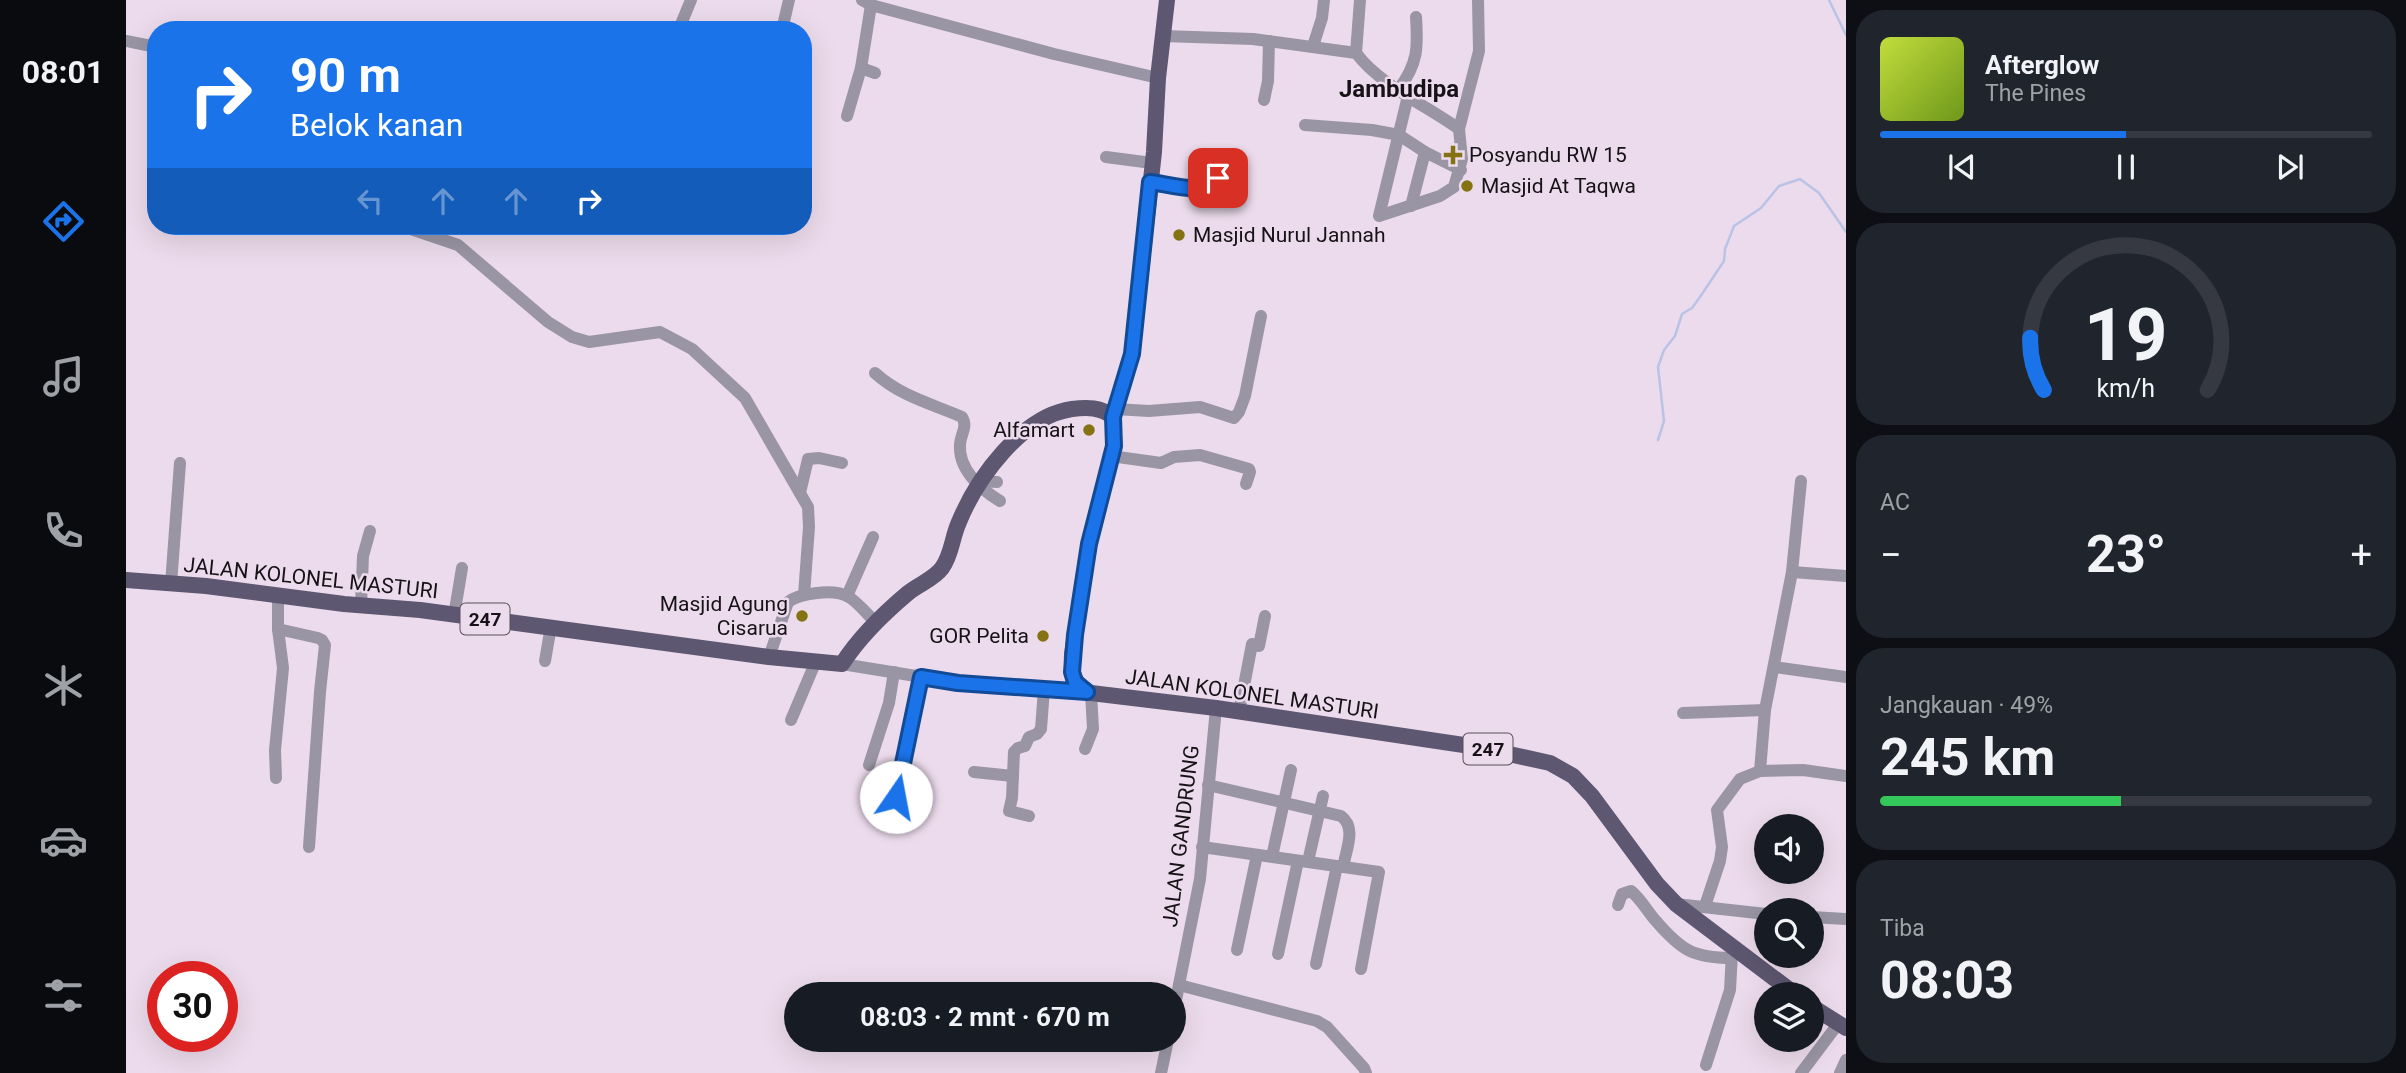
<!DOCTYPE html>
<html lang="id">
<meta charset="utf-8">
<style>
:root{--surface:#171b24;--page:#20242c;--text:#f1f3f6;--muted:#9ea1a6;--line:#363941;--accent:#1a73e8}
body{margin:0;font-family:Roboto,sans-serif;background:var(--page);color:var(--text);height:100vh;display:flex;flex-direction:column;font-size:26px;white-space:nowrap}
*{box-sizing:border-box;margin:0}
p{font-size:23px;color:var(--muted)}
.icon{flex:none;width:38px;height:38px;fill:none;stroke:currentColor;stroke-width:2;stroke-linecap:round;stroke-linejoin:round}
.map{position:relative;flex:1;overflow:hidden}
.details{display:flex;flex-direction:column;gap:10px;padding:10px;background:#0d0f14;width:560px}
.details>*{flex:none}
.guide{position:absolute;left:21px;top:21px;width:665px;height:214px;border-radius:28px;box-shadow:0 7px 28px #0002;background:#1a73e8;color:#fff;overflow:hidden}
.buttons{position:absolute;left:1628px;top:814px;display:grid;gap:14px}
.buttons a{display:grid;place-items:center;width:70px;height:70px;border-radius:50%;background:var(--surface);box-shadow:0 7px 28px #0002;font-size:35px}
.speed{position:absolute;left:21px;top:961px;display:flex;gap:14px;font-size:35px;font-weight:700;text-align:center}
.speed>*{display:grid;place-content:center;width:91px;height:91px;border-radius:50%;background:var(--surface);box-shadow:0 7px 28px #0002;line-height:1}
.speed .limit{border:10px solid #d22;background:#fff;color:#111}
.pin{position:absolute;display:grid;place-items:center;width:60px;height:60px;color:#fff;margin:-30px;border-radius:14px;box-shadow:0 4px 10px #0006}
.me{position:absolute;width:77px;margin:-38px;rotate:12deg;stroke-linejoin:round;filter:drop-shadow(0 0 5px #0008)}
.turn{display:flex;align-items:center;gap:24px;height:147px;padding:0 28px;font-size:32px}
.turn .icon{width:91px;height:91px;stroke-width:2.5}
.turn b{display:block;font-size:49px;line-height:60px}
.lanes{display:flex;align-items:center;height:66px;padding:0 28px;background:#0003;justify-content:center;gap:35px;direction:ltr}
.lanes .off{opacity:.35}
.big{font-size:52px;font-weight:700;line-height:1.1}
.details .widget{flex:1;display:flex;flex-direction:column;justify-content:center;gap:10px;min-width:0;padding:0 24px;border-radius:28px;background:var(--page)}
.details .dial{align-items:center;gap:0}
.dial svg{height:182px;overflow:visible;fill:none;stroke:var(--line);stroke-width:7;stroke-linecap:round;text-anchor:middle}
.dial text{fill:var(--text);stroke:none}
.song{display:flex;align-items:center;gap:21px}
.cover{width:84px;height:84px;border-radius:10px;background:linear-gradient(135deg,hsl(70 70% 55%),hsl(80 70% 35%))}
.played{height:7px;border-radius:4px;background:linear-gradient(90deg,var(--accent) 50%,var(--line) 50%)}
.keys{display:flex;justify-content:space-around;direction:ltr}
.heat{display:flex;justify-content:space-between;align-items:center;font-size:38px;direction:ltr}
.charge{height:10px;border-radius:5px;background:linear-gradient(90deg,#34c759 49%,var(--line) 0)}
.trip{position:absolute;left:658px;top:982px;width:402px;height:70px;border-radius:35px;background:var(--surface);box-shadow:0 7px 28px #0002;font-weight:700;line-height:70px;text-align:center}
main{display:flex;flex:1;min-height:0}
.dock{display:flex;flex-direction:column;width:126px;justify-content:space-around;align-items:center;background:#090b0e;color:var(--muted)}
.dock .icon{width:49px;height:49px}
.dock .active{color:var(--accent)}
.dock b{font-size:32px;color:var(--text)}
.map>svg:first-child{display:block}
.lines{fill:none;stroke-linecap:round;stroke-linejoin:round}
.stream{stroke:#b9c3e5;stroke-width:2.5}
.minor{stroke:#9995a4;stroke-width:12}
.major{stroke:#5e5771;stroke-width:16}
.route-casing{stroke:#114b97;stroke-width:18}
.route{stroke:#1a73e8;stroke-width:12}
.poi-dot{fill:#847213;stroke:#ecdbec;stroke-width:2.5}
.labels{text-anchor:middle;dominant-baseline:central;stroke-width:5;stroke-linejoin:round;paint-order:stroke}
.shield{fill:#ecdbec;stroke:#574e57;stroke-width:2}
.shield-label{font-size:19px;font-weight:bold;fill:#171217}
.poi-label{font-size:21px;fill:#171217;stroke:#ecdbec;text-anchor:start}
.street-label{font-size:21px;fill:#171217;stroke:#ecdbec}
.quarter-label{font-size:24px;font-weight:bold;fill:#171217;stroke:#ecdbec}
</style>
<main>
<nav class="dock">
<b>08:01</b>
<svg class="icon active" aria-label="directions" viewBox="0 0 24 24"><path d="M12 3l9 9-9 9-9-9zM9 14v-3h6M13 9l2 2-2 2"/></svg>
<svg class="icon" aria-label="music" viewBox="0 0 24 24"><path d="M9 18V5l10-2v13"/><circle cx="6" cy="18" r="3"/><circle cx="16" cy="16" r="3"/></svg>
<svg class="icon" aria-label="phone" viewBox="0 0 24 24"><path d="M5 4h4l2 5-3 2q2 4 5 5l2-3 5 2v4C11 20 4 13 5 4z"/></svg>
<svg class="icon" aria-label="climate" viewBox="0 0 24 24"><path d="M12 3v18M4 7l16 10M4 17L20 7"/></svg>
<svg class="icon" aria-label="car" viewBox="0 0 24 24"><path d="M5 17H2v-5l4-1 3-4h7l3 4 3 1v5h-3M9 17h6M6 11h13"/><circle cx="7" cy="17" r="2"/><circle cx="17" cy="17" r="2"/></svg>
<svg class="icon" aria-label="filters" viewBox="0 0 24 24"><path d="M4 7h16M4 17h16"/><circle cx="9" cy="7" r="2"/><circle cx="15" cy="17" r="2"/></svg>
</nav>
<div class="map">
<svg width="1720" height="1073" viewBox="0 0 1720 1073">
<rect width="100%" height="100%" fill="#ecdbec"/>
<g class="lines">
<!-- stream -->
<g class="stream">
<polyline points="1703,0 1720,35"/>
<polyline points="1532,440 1538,421 1532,367 1538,350 1549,336 1556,314 1566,308 1574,297 1598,261 1599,249 1608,226 1635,208 1653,186 1674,179 1693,193 1720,232"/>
</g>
<!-- minor -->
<g class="minor">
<polyline points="736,0 745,5 928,54 1032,78"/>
<polyline points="745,5 735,68 749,73"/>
<polyline points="553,29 565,0"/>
<polyline points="656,30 663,0"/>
<path d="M1037,36l90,3 103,14c24,32 71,53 103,76l3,30 -8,28 -14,9 -61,20 29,-120"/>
<polyline points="0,41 30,47"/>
<polyline points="1187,46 1196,18 1198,0"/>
<polyline points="1230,53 1234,0"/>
<path d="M1273,89c19,-26 19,-41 17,-72"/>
<polyline points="1138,100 1142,81 1143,41"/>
<polyline points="721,116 735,68"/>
<polyline points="1179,125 1246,130 1273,135 1299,152 1335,170"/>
<polyline points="1333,129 1353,51 1352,0"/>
<polyline points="980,157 1026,163"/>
<path d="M1024,182c19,2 55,15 68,-4v-21"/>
<polyline points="1285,206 1299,152"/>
<polyline points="276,226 332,245 422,322 446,337 463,342 534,332 566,349 619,398 682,507 683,527 678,595"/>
<path d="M749,373c25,23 57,31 87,44 6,10 -1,16 -2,27 -2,25 20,45 40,57"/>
<polyline points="989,409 1023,411 1074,407 1108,418 1113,412 1119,396 1135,316"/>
<polyline points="985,456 1035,463 1048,457 1074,455 1123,469 1124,472 1120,484"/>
<polyline points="855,481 871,482"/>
<polyline points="674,493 682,459 693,458 716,463"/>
<polyline points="1666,572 1720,576"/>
<polyline points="45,584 54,463"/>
<polyline points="152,595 152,629 192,638 196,640 199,645 194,692 183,847"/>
<polyline points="721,596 747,537"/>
<polyline points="235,605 237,556 244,531"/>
<polyline points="328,616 336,568"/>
<path d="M643,657l19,-55c12,-9 45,-13 59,-6 10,5 20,18 29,27"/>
<polyline points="419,661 425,626"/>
<polyline points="716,664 833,683 961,692"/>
<polyline points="1648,667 1720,677"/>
<polyline points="1113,712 1126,644 1133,646 1139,616"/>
<polyline points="1557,713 1639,710"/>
<polyline points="665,720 690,661"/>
<polyline points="959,749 967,729 965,693"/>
<polyline points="743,765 763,703 768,672"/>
<polyline points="1634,771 1677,770 1720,776"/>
<polyline points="848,772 887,776"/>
<polyline points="150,778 149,750 157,668 152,629"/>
<path d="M1082,785l133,31c15,11 6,31 3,47"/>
<polyline points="903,816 883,811 886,798 888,752 892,748 899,746 903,737 911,734 915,729 918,689"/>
<polyline points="765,821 795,677"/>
<polyline points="1076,847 1253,872 1235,969"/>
<polyline points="1147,852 1165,770"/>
<polyline points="1183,857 1197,796"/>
<polyline points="1550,904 1640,914"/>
<path d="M1492,905l4,-11 9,-3c10,8 16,20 25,30 25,29 37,37 76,37"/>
<polyline points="1579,906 1594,861 1596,847 1591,810 1614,779 1634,771 1639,710 1666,572 1675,481"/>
<polyline points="1685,917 1720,919"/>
<polyline points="1111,950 1131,855"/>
<polyline points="1152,954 1172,861"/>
<polyline points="1190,964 1211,866"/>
<polyline points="1053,985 1191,1021 1201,1027 1238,1068 1240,1073"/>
<polyline points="1048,1010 1074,879 1090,708"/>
<polyline points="1580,1065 1604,990 1606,952"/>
<polyline points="1035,1073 1042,1040"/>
<polyline points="1675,1073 1712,1024"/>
<polyline points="1714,1073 1720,1060"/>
</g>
<!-- major -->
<g class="major">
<path d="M1041,0l-9,78 -4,74 -22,202 -19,63 1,29 -25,98 -17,110c-1,18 1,31 19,39l125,15 261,39 73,16 23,13 19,20 65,88 19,20 119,90"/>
<path d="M0,580l80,6 138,18 76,6 349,47 73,7c18,-28 41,-50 66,-71 11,-9 26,-14 34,-25 10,-14 10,-31 17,-46 18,-44 63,-106 113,-113 15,-2 29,-2 41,8"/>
<polyline points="1685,1006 1720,1028"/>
</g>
</g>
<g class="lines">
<!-- route casing -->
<g class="route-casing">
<path id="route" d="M770,797l25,-120 37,6 129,9 -12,-10 -3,-10 3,-37 14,-91 25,-98 -1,-29 19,-63 18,-172c19,2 56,15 68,-4"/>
</g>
<!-- route -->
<use href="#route" class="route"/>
</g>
<!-- markers -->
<g class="poi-dot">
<path d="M1323.5 144.5h7v7h7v7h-7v7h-7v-7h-7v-7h7z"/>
<circle cx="1341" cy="186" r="7"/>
<circle cx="1053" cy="235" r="7"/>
<circle cx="963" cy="430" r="7"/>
<circle cx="676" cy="616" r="7"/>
<circle cx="917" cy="636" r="7"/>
</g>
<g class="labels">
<!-- shield labels -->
<g class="shield">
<rect x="334.5" y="603.5" width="49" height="31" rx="5"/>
<rect x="1337.5" y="733.5" width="49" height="31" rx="5"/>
</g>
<g class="shield-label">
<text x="359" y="619">247</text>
<text x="1362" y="749">247</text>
</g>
<!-- poi labels -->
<g class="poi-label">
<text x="1343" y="155">Posyandu RW 15</text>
<text x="1355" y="186">Masjid At Taqwa</text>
<text x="1067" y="235">Masjid Nurul Jannah</text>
<text x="949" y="430" text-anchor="end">Alfamart</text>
<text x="662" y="604" text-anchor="end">Masjid Agung<tspan x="662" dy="24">Cisarua</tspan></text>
<text x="903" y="636" text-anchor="end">GOR Pelita</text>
</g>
<!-- street labels -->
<g class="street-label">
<text transform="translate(185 578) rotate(6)">JALAN KOLONEL MASTURI</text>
<text transform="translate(1126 694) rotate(8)">JALAN KOLONEL MASTURI</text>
<text transform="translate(1055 836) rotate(-83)">JALAN GANDRUNG</text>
</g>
<!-- quarter labels -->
<g class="quarter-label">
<text x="1273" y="89">Jambudipa</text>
</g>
</g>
</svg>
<div class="buttons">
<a><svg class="icon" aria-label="sound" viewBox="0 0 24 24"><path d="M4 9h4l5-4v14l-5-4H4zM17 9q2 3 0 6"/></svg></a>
<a><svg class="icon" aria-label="search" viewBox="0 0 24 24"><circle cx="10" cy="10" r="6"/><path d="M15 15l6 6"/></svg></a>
<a><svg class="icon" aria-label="layers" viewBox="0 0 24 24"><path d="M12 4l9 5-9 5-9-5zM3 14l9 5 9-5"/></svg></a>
</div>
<div class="speed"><div class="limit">30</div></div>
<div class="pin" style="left:1092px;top:178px;background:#d93025"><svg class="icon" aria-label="arrive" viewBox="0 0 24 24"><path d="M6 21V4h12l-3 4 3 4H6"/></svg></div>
<svg class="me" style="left:770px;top:797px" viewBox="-20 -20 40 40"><circle r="19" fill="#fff"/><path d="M0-13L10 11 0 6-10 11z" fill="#1a73e8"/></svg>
<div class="trip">08:03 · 2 mnt · 670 m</div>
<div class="guide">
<div class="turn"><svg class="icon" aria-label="right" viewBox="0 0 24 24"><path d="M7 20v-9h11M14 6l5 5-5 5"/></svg><div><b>90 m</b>Belok kanan</div></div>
<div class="lanes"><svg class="icon off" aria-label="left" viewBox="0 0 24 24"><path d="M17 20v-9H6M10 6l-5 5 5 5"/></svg><svg class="icon off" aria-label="ahead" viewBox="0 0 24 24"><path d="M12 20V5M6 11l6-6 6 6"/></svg><svg class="icon off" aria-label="ahead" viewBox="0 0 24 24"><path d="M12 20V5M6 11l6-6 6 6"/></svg><svg class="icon" aria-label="right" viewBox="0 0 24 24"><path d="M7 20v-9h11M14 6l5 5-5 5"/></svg></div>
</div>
</div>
<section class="details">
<div class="widget">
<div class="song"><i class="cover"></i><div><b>Afterglow</b><p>The Pines</p></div></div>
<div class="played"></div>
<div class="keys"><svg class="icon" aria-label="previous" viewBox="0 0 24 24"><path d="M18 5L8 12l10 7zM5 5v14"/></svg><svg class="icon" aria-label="pause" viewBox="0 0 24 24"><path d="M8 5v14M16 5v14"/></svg><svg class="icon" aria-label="next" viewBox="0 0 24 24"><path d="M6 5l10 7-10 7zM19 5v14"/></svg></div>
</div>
<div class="widget dial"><svg viewBox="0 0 100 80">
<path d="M14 69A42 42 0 1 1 86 69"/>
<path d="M14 69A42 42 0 0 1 8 46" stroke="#1a73e8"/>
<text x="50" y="56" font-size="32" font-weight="700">19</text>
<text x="50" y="72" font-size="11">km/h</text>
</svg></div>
<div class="widget"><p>AC</p>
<div class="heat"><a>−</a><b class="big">23°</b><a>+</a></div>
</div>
<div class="widget"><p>Jangkauan · 49%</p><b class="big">245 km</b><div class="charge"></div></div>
<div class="widget"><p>Tiba</p><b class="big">08:03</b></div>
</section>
</main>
